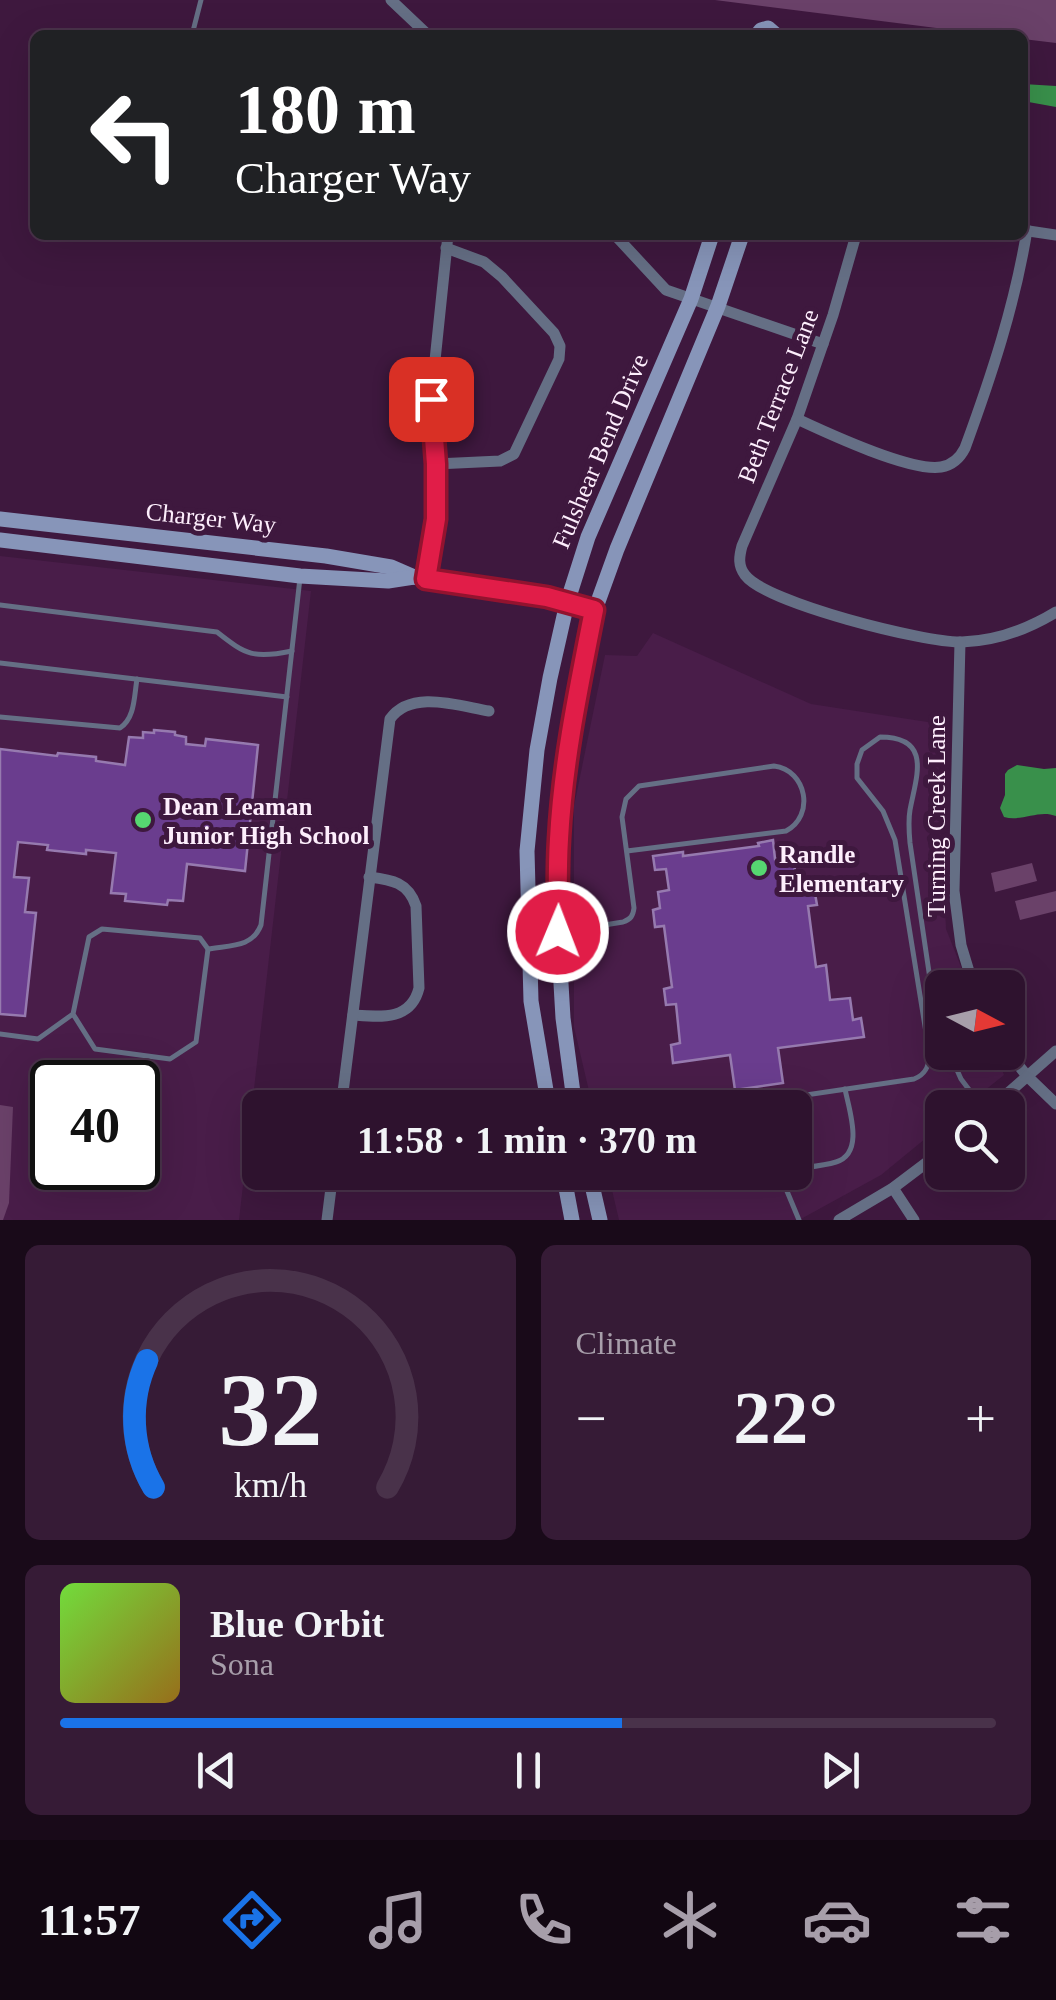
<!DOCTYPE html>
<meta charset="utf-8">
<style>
:root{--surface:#2e122e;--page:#361b36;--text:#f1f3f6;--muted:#a79eaa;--line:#49324a;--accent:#1a73e8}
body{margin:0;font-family:"Times New Roman",serif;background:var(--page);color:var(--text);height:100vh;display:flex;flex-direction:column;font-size:38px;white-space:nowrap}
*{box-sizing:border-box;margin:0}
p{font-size:32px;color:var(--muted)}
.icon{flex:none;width:55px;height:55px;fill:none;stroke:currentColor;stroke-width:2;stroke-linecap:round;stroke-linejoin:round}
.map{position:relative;height:1220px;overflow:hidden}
.side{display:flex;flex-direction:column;gap:25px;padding:25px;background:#190a19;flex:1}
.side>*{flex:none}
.top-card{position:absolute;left:30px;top:30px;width:998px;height:210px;border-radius:15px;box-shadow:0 10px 40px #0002,0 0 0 2px var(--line);background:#202124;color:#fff;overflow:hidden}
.needle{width:65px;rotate:97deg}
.fabs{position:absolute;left:925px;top:970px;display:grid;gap:20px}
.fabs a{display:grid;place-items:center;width:100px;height:100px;border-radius:15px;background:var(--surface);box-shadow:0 10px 40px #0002,0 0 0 2px var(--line);font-size:50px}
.speed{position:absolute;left:30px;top:1060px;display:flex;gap:20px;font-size:50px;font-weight:700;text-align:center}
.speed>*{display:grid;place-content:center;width:130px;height:130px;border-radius:50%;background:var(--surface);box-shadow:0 10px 40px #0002,0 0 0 2px var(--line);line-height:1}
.speed .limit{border:5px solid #111;border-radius:15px;background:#fff;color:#111}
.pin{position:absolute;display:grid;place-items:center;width:85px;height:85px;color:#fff;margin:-42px;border-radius:20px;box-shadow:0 5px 15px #0006}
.me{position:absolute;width:110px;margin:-55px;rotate:1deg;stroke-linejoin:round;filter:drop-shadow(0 0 8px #0008)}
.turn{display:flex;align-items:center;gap:35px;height:210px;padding:0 40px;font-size:45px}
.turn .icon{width:130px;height:130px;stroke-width:2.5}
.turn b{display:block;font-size:70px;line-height:85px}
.big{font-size:75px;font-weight:600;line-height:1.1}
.side .card{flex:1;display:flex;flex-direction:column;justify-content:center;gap:15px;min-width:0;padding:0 35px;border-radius:15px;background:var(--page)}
.side .dial{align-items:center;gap:0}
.dial svg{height:260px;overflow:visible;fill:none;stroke:var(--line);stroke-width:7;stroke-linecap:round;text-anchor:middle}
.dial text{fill:var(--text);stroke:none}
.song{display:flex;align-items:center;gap:30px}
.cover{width:120px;height:120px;border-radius:15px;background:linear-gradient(135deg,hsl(100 70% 55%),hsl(40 70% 35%))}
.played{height:10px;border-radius:5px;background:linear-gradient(90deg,var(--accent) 60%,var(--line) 60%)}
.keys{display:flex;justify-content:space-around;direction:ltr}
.heat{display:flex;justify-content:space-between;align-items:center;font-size:55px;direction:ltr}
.side .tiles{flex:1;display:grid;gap:25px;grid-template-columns:1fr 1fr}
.card:last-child{grid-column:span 2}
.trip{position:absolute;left:242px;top:1090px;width:570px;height:100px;border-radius:15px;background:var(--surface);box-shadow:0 10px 40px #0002,0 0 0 2px var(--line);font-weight:600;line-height:100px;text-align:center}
.menu{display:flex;height:160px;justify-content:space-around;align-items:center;background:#120712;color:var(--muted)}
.menu .icon{width:70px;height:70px}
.menu .on{color:var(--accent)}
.menu b{font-size:45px;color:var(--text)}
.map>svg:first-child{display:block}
.built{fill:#491d49;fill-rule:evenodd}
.green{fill:#6a4169}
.water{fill:#39904b}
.building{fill:#6a3d8e;stroke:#967aaf;stroke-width:2.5}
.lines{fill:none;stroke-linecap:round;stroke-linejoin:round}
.lane{stroke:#656f85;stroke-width:5}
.street{stroke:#656f85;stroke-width:11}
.secondary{stroke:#8795b9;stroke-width:15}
.route-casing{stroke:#92132f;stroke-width:25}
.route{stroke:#e11d48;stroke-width:18}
.poi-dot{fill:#56d671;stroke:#3e183e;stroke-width:4}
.labels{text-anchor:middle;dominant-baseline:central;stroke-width:10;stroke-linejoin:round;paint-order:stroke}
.street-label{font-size:25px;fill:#fdeefc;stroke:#3e183e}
.poi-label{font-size:25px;font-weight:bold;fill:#fdeefc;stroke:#3e183e;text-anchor:start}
</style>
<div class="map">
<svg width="1056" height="1220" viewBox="0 0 1056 1220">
<rect width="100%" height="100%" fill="#3e183e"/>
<!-- built -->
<g class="built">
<path d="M0,556l311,35 -72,629h-239zM52,1082h86v86h-86z"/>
<polygon points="653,633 811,704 934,723 938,759 946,929 969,987 942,988 942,1052 995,1053 1004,1075 964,1107 942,1108 942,1125 881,1175 799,1220 619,1220 608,1173 795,1172 795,1108 593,1108 574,1027 574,806 605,655 637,656"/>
</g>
<!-- green -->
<g class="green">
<polygon points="715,0 1056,0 1056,43 1023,39 1022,35 992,35"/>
<polygon points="1032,863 1037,881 995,892 991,873"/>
<polygon points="1056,891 1056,911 1020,920 1015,901"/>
<polygon points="0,1105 13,1107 9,1203 3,1220 0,1220"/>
</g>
<!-- water -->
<g class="water">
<polygon points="1023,84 1056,86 1056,107 1023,101"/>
<path d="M1017,765l27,4 12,-1v48c-17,-7 -34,6 -52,1l-4,-9 5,-13v-21l3,-4z"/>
</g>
<!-- building -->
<g class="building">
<polygon points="154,730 175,732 175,735 186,737 186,744 205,746 206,739 258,745 245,871 187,864 183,901 168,900 167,905 125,901 126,894 111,893 116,853 86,850 86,854 47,850 48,845 18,842 14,877 29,878 25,912 36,913 25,1016 0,1014 0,749 57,756 58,753 96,757 96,761 125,765 129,737 143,738 143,732 154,733"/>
<polygon points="773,840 775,859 793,857 798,890 814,888 817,905 808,906 816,967 826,965 830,1000 850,998 853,1020 861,1018 864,1037 778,1048 783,1083 735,1090 730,1055 673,1063 671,1045 680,1043 676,1004 666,1005 664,989 672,987 668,957 664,926 655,927 653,910 660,908 658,892 669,890 666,869 655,870 653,856 683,852 683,856 759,846 758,843"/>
</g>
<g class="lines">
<!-- lane -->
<g class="lane">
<polyline points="192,35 201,0"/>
<path d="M0,605l217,27c29,23 37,27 75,19"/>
<polyline points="0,663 287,697"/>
<path d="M0,717l120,11c15,-10 14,-31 17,-49"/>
<path d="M561,932l62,-10c8,-3 10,-6 11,-14l-12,-91 4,-18 13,-13 135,-20c33,4 41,50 12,65l-159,20"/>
<path d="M208,949c22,-4 44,-1 53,-24l39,-347"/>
<polyline points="0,1034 38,1039 73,1014 89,937 102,929 200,938 208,949 196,1042 170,1059 95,1049 73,1014"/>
<polyline points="949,1052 961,1079 983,1108"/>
<path d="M718,1108l196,-29c13,-5 16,-15 15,-28l-34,-211 -12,-29 -26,-33v-14l5,-14 18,-13c53,0 36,40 30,73 -2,11 -1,22 0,33l25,170 7,24"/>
<path d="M795,1169c13,-2 28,-3 41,-7 29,-9 13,-52 9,-73"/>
<polyline points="652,1172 660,1181 673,1186 767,1172"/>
<polyline points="779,1172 799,1220"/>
</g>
<!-- street -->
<g class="street">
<polyline points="391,0 428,35"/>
<polyline points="1022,230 1056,235"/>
<polyline points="615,235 666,290 823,344"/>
<path d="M856,235l-23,80 -36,104 -55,127c-3,11 -4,20 3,29 21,28 180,68 217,67 34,-1 66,-13 94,-30"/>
<path d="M797,419c30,14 113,53 144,48 12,-2 19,-9 24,-19 26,-71 50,-143 62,-218"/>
<polyline points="436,464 500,461 514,454 559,359 560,346 554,333 502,277 484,262 446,248"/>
<polyline points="427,579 436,519 436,464 431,399 448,235"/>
<polyline points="960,642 954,891 961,945 974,988"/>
<path d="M353,1015c27,2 58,6 66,-27l-3,-82c-8,-24 -24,-26 -47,-29"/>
<polyline points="1008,1052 1027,1076 1056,1104"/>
<path d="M341,1108l49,-389c21,-30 69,-13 99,-8"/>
<polyline points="498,1108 573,1093"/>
<polyline points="991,1108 1056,1051"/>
<polyline points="893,1188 914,1220"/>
<polyline points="327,1220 333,1172"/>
<polyline points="839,1220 893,1188 942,1151"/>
</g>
<!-- secondary -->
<g class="secondary">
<polyline points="757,35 761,30 768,28 776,35"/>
<polyline points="0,519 326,556 391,567 414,577"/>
<polyline points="0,540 300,576 388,581 414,577 460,583 547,597 595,610"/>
<polyline points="549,1108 531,1001 527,851 537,750 550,678 567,603 588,537 691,299 712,235"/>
<polyline points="575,1108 563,1018 558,932 559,839 577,693 595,610 617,549 718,306 742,235"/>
<polyline points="563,1172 572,1220"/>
<polyline points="589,1172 600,1220"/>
</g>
</g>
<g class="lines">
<!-- route casing -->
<g class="route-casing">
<path id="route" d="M431,399l5,65v55l-10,60 121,18 47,13c-15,76 -31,152 -35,229 -2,31 -1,62 -1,93"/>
</g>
<!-- route -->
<use href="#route" class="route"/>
</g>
<!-- markers -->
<g class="poi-dot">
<circle cx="143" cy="820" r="10"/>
<circle cx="759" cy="868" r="10"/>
</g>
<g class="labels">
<!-- street labels -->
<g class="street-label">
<text transform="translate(778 396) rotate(-69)">Beth Terrace Lane</text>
<text transform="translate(600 451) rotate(-67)">Fulshear Bend Drive</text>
<text transform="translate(211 518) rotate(6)">Charger Way</text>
<text transform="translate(936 816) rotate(-90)">Turning Creek Lane</text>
</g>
<!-- poi labels -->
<g class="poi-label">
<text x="163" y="806">Dean Leaman<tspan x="163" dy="29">Junior High School</tspan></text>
<text x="779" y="854">Randle<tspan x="779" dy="29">Elementary</tspan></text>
</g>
</g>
</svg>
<div class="fabs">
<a><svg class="needle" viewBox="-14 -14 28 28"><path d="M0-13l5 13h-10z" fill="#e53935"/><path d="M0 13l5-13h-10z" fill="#a79eaa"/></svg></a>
<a><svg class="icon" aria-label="search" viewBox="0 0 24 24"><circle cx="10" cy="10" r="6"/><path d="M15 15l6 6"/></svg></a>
</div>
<div class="speed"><div class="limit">40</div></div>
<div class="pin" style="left:431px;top:399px;background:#d93025"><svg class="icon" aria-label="arrive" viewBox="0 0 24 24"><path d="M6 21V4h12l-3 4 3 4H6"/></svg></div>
<svg class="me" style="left:558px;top:932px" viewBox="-20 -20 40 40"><circle r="17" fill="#e11d48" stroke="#fff" stroke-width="3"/><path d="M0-11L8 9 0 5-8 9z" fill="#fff"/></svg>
<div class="trip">11:58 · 1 min · 370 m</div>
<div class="top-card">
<div class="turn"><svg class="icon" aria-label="left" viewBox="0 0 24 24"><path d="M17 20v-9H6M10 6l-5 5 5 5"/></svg><div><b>180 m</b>Charger Way</div></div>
</div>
</div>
<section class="side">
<div class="tiles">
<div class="card dial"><svg viewBox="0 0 100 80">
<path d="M14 69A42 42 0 1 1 86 69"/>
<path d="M14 69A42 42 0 0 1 12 30" stroke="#1a73e8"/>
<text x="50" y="56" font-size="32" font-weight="700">32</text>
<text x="50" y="72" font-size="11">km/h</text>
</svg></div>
<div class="card"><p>Climate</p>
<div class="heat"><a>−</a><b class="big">22°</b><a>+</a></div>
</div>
<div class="card">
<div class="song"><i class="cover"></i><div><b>Blue Orbit</b><p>Sona</p></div></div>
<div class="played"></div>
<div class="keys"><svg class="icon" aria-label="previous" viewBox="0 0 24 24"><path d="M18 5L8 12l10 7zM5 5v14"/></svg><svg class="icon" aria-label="pause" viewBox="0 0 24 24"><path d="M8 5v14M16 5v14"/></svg><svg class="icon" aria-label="next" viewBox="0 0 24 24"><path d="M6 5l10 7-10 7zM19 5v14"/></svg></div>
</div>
</div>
</section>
<nav class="menu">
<b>11:57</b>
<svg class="icon on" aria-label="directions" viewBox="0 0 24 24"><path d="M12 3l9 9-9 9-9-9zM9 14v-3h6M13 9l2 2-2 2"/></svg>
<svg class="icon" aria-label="music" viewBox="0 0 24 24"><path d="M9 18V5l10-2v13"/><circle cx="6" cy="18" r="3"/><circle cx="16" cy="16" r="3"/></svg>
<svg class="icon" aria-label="phone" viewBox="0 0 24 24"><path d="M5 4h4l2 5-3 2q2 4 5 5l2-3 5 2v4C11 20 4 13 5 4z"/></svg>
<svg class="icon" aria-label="climate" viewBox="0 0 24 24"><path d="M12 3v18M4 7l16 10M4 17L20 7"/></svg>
<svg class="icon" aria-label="car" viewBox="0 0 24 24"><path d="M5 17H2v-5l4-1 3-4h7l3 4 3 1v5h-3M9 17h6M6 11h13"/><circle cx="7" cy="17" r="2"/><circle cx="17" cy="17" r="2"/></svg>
<svg class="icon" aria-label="filters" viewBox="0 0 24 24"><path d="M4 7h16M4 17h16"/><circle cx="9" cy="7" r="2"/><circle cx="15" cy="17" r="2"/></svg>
</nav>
